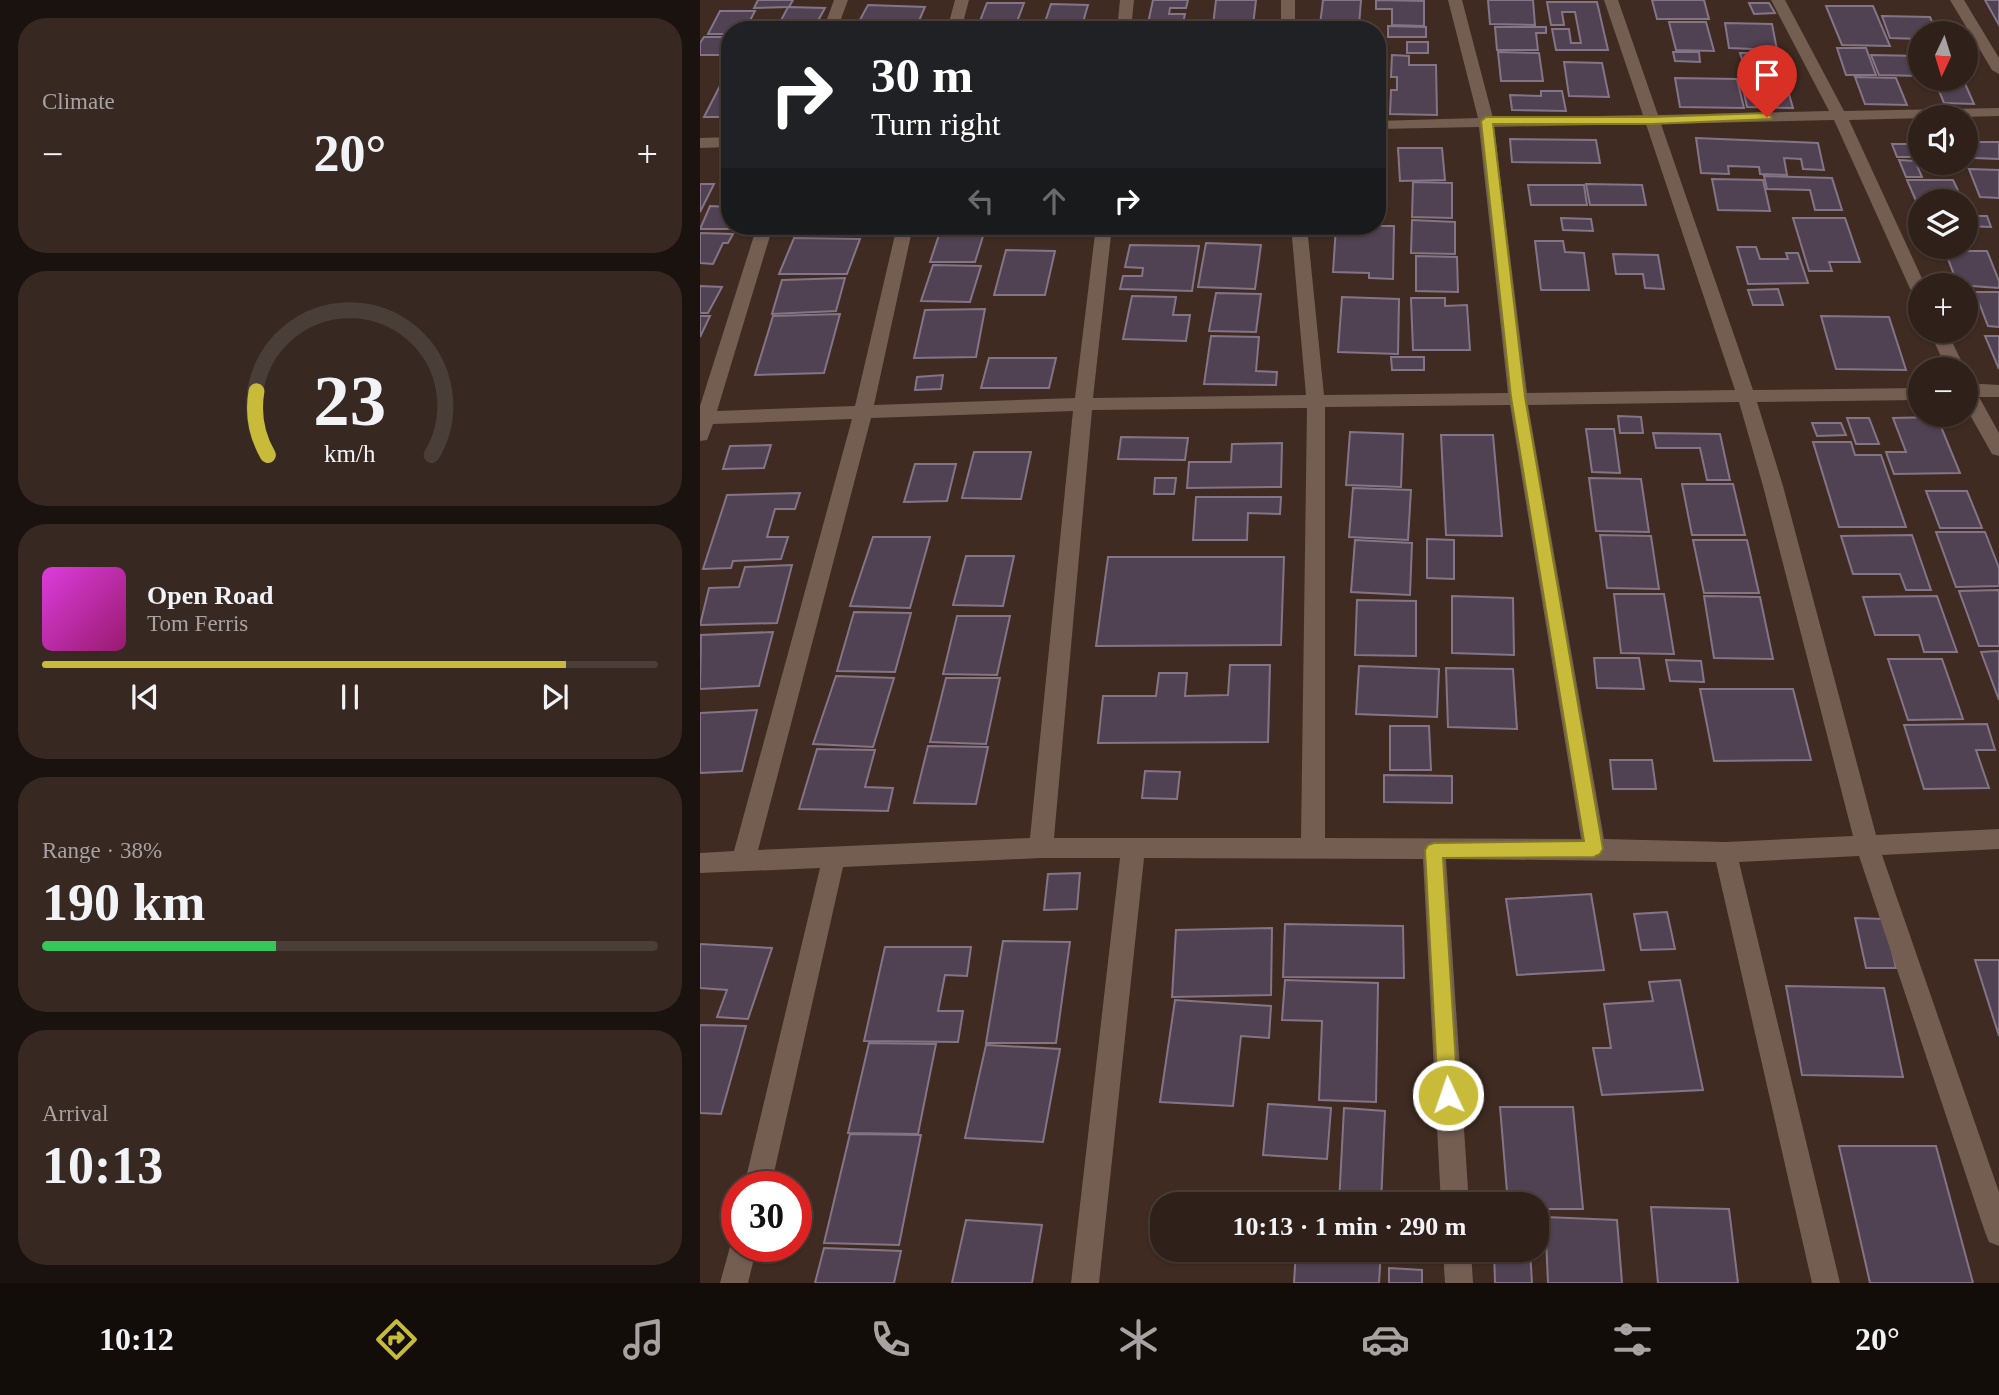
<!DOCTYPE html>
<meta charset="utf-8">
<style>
:root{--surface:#2f2019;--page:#372822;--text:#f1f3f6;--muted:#a7a3a2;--line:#4a3e38;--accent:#c9bb3a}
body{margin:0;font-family:"Times New Roman",serif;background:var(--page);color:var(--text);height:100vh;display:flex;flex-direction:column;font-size:26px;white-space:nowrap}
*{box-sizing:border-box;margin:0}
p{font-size:23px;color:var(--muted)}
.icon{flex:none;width:38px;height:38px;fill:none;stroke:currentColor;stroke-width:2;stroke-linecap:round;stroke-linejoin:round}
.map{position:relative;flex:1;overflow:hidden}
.details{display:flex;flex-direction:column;gap:18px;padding:18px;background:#1a120e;width:700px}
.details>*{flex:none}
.guide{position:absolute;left:21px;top:21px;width:665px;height:214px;border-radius:28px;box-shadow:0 2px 5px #0004,0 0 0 2px var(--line);background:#202124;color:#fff;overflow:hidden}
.needle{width:46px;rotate:184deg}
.tools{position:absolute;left:1208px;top:21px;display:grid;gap:14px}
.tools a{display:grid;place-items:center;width:70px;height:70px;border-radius:50%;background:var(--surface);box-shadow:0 2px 5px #0004,0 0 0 2px var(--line);font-size:35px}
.speed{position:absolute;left:21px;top:1171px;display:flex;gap:14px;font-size:35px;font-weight:700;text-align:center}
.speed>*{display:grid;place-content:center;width:91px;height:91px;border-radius:50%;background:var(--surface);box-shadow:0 2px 5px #0004,0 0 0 2px var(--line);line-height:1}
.speed .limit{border:10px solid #d22;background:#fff;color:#111}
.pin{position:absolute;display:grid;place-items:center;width:60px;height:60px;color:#fff;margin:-72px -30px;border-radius:50% 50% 50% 0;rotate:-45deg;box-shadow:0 0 7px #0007}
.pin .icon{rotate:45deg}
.me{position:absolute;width:77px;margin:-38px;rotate:357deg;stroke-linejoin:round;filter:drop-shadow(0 0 5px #0008)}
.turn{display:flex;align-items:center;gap:24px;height:147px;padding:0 35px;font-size:32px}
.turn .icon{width:91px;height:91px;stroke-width:2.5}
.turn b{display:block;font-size:49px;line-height:60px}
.lanes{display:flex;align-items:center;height:66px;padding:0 35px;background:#0003;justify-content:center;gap:35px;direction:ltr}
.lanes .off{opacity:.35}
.big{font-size:52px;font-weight:700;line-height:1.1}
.details .card{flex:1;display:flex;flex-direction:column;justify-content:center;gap:10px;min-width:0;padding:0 24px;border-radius:28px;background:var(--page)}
.details .dial{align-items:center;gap:0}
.dial svg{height:182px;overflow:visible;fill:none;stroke:var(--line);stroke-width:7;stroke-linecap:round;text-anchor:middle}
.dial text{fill:var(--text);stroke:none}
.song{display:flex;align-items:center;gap:21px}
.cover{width:84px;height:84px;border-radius:10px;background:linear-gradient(135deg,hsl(300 70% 55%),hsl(320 70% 35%))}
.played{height:7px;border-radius:4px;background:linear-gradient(90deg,var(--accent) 85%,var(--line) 85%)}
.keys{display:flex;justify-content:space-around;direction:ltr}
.heat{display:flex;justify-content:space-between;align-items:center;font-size:38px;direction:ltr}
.charge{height:10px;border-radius:5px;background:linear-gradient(90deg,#34c759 38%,var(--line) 0)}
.trip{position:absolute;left:450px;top:1192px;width:399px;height:70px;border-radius:28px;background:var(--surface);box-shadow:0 2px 5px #0004,0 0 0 2px var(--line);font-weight:700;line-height:70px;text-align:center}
.tab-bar{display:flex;height:112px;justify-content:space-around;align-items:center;background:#130d0a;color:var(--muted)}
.tab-bar .icon{width:49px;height:49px}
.tab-bar .current{color:var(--accent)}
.tab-bar b{font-size:32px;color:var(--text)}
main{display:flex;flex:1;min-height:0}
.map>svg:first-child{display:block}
.building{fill:#504253;stroke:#837487;stroke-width:2}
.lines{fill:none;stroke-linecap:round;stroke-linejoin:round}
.street{fill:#745e52;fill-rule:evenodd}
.route{fill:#c9bb3a;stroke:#837a26;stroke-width:2}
</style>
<main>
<section class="details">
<div class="card"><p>Climate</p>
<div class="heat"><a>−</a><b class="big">20°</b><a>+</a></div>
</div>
<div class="card dial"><svg viewBox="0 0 100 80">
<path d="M14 69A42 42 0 1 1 86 69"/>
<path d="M14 69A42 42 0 0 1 9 41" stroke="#c9bb3a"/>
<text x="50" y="56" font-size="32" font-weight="700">23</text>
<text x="50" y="72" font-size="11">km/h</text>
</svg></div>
<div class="card">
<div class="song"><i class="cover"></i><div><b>Open Road</b><p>Tom Ferris</p></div></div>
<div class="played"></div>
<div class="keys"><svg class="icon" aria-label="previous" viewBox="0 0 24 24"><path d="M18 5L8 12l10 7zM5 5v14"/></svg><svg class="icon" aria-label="pause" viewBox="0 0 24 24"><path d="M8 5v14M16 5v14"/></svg><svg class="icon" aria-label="next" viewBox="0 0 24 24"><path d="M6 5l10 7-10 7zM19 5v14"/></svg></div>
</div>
<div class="card"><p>Range · 38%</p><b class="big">190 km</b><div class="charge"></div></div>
<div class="card"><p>Arrival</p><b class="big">10:13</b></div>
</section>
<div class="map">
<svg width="1299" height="1283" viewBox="0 0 1299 1283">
<rect width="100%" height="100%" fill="#3f2b21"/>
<!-- building -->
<g class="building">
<polygon points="58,0 93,0 89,7 54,8"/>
<polygon points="453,0 488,0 486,8 470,8 469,14 485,14 483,23 448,23"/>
<polygon points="516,0 556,0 553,25 513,25"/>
<polygon points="623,0 661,0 659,25 620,25"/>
<polygon points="676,0 724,1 724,26 692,25 692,9 676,9"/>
<polygon points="788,0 833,0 835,25 790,24"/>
<polygon points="952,0 1004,0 1009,19 957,19"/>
<polygon points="1285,0 1299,0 1299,25"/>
<polygon points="847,2 897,2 908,50 856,50 852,29 869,29 871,43 881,43 875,12 862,12 864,25 851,25"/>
<polygon points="287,3 324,3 315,27 278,26"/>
<polygon points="1049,3 1069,3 1075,13 1054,14"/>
<polygon points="351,4 388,5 381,29 343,28"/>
<polygon points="168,5 225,7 215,30 155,29"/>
<polygon points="1126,6 1173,6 1190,46 1142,45"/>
<polygon points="88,7 125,8 113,30 76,30"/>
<polygon points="20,11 55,11 45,30 30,30 30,34 8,34"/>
<polygon points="1182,16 1230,17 1237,33 1220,33 1220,39 1190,38"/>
<polygon points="969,22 1006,22 1014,51 976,50"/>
<polygon points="1025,23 1072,24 1077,50 1029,48"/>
<polygon points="451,25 489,26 488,30 450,30"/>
<polygon points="625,26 664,27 664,30 625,30"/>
<polygon points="688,26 726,27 726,37 688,37"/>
<polygon points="795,27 846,27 846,33 836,33 838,50 797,50"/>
<polygon points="4,37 30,37 30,63 23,63 27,55 0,55 0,43"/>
<rect x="707" y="42" width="21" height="11"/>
<polygon points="1137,48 1166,48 1176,75 1146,75"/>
<polygon points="798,52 839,53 843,81 801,81"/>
<polygon points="973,52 999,52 1000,62 975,61"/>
<polygon points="1040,53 1081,53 1091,78 1048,78"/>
<polygon points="692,55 709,56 709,65 736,65 737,115 690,114 691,90 697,90 697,77 691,77"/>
<polygon points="1171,55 1220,56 1220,76 1179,75"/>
<polygon points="864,62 902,63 909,97 869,96"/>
<polygon points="25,76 30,76 30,117 4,117"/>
<polygon points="1155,77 1196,78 1207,105 1165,104"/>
<polygon points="975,78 1037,79 1044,108 980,107"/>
<polygon points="1041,79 1085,80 1093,108 1047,107"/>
<polygon points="1234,79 1263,79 1274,104 1244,103"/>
<polygon points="841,91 862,91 866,111 812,110 810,95 841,96"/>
<polygon points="996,138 1118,143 1124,170 1103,169 1101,159 1084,158 1087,175 1060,174 1059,167 1028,166 1029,174 1001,173"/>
<polygon points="810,139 896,140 900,163 812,162"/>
<polygon points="1268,142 1299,142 1299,159 1274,158"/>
<polygon points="1192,144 1220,144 1220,157 1197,157"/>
<polygon points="698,148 742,148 745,180 700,181"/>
<polygon points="1199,160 1215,161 1222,177 1206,177"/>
<polygon points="1269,169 1299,170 1299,198 1280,197"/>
<polygon points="1064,176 1132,178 1142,210 1115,210 1110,190 1067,189"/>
<polygon points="1012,179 1063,180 1070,211 1018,210"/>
<polygon points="1207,180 1253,180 1263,201 1220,201 1220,210"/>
<polygon points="713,182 752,183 752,218 712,217"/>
<polygon points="0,184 14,184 0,212"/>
<polygon points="886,184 942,185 946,205 890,205"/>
<polygon points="828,185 884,185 887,205 831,205"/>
<polygon points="10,206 30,207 30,226 44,226 42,229 0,229"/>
<polygon points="1265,216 1287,216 1291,227 1265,226"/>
<polygon points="861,218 891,219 893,231 863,230"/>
<polygon points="1093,218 1145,218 1160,262 1129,262 1132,271 1109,271"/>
<polygon points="712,220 755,222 755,254 711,253"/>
<polygon points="114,226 154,226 151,233 111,234"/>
<polygon points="164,226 190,226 187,234 161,233"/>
<polygon points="636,226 694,226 693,279 669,278 669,273 633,272"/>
<polygon points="240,232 284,233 275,262 230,262"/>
<polygon points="0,233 33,234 28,243 23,243 13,264 0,263"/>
<polygon points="94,238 160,239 147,274 79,274"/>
<polygon points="835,241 863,241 865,252 884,253 889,290 841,290"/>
<polygon points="506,243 561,245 555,289 498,287"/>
<polygon points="430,245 499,246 492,291 420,289 423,276 442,276 443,268 425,267"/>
<polygon points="1037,247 1056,247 1060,259 1088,259 1086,253 1098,253 1108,283 1048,284"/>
<polygon points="306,250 355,251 345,295 294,295"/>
<polygon points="1245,251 1287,251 1299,281 1299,288 1258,285"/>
<polygon points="913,254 958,255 964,289 945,288 943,274 916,274"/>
<polygon points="716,256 757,257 758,292 716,291"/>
<polygon points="233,265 281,266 270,302 221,301"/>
<polygon points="145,278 136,311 72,314 82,280"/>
<polygon points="0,286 22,287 8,313 0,313"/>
<polygon points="1078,289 1083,305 1053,305 1048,290"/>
<polygon points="1275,292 1299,292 1299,327 1288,326"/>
<polygon points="516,293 561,294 556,332 509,331"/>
<polygon points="432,296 476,297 473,315 490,315 486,341 423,339"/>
<polygon points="642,297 699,299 698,354 638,352"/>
<polygon points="711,298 745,298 745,306 767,305 770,350 713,350"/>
<polygon points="285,309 276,357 214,358 225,310"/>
<polygon points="140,314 124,373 55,375 73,316"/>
<polygon points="0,316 10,316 0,337"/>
<polygon points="1121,316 1189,317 1206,370 1136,369"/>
<polygon points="511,336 559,337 556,371 577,372 576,385 504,384"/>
<polygon points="1285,336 1299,336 1299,369"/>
<polygon points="691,357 724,357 724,370 692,370"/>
<polygon points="289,358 356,358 349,388 281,388"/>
<polygon points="243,375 241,389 215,390 217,377"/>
<polygon points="918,416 941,417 943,433 920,433"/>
<polygon points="1237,417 1260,473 1194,474 1186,452 1206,452 1193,418"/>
<polygon points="1147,418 1169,418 1179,444 1156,444"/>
<polygon points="1112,423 1141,423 1146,435 1117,436"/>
<polygon points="886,429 914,429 920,473 892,472"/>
<polygon points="650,432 703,434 701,487 646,485"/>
<polygon points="953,433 1020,434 1030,480 1007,480 1000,448 956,448"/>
<polygon points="741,435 793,435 802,536 746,535"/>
<polygon points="421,437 488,438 485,460 418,459"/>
<polygon points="1113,442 1151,442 1155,455 1181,455 1206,527 1139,527"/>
<polygon points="582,443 581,487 487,488 489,462 531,462 532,444"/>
<polygon points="71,445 64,468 23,469 30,446"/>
<polygon points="274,452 331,452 321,499 262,498"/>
<polygon points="215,464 256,464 247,501 204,502"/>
<polygon points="455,478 476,478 474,494 454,494"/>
<polygon points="889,478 941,479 949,532 896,531"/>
<polygon points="982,484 1033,484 1045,535 992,535"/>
<polygon points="653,488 711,490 708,540 649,537"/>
<polygon points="1226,491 1267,491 1282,528 1240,528"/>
<polygon points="100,493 95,509 75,509 67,537 88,537 81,559 33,561 31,568 3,569 27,495"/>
<polygon points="496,497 581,497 580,514 548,513 547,540 493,540"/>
<polygon points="1236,532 1285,532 1299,568 1299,586 1256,587"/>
<polygon points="900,535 951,536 959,589 907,588"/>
<polygon points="1212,535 1231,590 1206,590 1200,574 1153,574 1141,536"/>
<polygon points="173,537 230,537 210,608 150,606"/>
<polygon points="727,539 754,540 754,579 727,578"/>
<polygon points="655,540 712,543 710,595 651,592"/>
<polygon points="993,540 1047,540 1059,593 1004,593"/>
<polygon points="266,556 314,556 303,606 253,605"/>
<polygon points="408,557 584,557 581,645 396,646"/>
<polygon points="92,565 77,623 0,625 9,588 39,587 45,567"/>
<polygon points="1299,590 1299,646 1279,646 1259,591"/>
<polygon points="914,594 964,594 974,654 921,653"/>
<polygon points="752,596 813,598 814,655 752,653"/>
<polygon points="1004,596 1060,597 1073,659 1014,658"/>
<polygon points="1237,596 1257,652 1224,652 1219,635 1175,635 1163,597"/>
<polygon points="657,600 716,601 716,656 655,655"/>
<polygon points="154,612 211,613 195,672 137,671"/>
<polygon points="257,616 310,616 297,675 243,674"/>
<polygon points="73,632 59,686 0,689 1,635"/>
<polygon points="1299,651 1299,700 1281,652"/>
<polygon points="894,658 939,658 944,689 897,688"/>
<polygon points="1188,659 1242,659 1263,719 1208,720"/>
<polygon points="966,660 1001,661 1004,682 970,681"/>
<polygon points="530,665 570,665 568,742 398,743 403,696 456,696 459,673 487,673 485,696 528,695"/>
<polygon points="659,666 739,669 737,717 656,714"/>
<polygon points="746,668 813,669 817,729 748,727"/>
<polygon points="136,676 194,678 173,747 113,744"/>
<polygon points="246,678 300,678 286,744 230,742"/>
<polygon points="1000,689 1093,689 1111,760 1014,761"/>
<polygon points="57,710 42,771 0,773 0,713"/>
<polygon points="1287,724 1295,750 1276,750 1289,788 1224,789 1204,725"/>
<polygon points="690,726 729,726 731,770 690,770"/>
<polygon points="228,746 288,747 276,804 214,803"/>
<polygon points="117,749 175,750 165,787 193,788 188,811 99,809"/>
<polygon points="910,760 952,760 956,789 913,789"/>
<polygon points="445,771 480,772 477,799 442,798"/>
<polygon points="684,775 752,776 752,803 684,802"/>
<polygon points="380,873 377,909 344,910 348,874"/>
<polygon points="891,894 904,970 817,975 806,899"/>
<polygon points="967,912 975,949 941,950 934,914"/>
<polygon points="1155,918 1185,919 1196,968 1166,968"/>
<polygon points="585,924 703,926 704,978 583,977"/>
<polygon points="572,928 571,995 472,997 476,930"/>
<polygon points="303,941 370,942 356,1043 286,1043"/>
<polygon points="0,944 72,948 48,1019 17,1017 27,990 0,988"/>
<polygon points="185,947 271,947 267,976 245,975 238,1011 263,1011 258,1042 164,1041"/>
<polygon points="1275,960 1299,960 1299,1036"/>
<polygon points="585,980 678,983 676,1102 619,1100 622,1021 582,1020"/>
<polygon points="980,980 1003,1090 902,1095 893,1048 911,1048 904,1004 953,1001 949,982"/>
<polygon points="1086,986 1184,988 1203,1077 1102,1075"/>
<polygon points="475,1000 571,1006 569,1038 541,1036 533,1106 460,1102"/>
<polygon points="0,1025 46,1026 21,1114 0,1113"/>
<polygon points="169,1043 236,1044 218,1134 148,1133"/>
<polygon points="286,1045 360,1049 343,1142 265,1138"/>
<polygon points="568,1104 631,1108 627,1159 563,1155"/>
<polygon points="800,1107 873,1107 883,1209 836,1209 836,1204 808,1204"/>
<polygon points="644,1108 685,1111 681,1204 639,1204"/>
<polygon points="150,1134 221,1135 199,1245 124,1243"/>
<polygon points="1139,1146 1236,1146 1273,1283 1170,1283"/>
<polygon points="951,1207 1029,1209 1038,1283 958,1283"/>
<polygon points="845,1217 917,1220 922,1283 848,1283"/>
<polygon points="266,1220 342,1225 332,1283 252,1283"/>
<polygon points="124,1248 201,1251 194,1283 115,1283"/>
<polygon points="596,1250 681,1250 679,1283 594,1283"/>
<polygon points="794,1250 830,1250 832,1283 795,1283"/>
<polygon points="689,1268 722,1270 722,1283 689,1283"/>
</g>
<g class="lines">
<!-- street -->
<g class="street">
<polygon points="134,0 148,0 137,30 123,30"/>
<polygon points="255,0 269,0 261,30 247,30"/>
<polygon points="420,0 434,0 431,30 417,30"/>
<rect x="581" y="0" width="14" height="30"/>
<path d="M748,0h14l31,118 150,-3 -39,-115h14l40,115 171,-4 -58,-111h14l59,111 155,-3v8l-150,4 76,165h-5v13l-8,-5 -78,-173 -173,4 92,266 167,-2v12l-163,2 26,84 93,349 123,-6v20l-117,6 117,337v54l-10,-4 -4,-10 -126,-376 -120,6 101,421h-28l-96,-421 -270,-3 23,345h-28l-18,-345 -279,-1 -45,425h-28l49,-425h-79l-198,9 -72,319h-27l76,-318 -120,5v-20l34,-2 118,-432 -139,5 -6,16 -7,1v-35l57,-180h16l-56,185 138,-5 42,-180h16l-39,179 201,-7 21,-172h16l-19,172 213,-3 -15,-169h16l17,169 184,-2 -29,-266 -102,2v-8l101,-3zM946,124l89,266 -208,3 -33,-266zM1039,402l24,84 90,350 -128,6 -121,-3 -76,-434zM810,405l71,434 -256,-1v-431zM607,408l-6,430h-247l38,-428zM373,411l-43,427 -272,12 113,-432z"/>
<polygon points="1250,0 1264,0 1299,58 1299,74 1292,70"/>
<polygon points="30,137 30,147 0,148 0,138"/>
<polygon points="1229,331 1247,331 1265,369 1247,369"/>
<polygon points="1265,383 1299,385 1299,397 1279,397 1299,433 1299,456 1292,454 1265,406"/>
<polygon points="37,1235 37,1246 57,1246 48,1283 20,1283 33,1236"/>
<polygon points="743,1250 771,1250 773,1283 745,1283"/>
</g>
</g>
<!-- route -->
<polygon class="route" points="1067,113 1072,117 1071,119 952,124 793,124 825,397 903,849 900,854 894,857 743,858 758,1095 755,1102 748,1105 741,1102 738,1095 725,850 728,845 734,843 884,841 811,397 781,121 786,117 952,117"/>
</svg>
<div class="tools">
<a><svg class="needle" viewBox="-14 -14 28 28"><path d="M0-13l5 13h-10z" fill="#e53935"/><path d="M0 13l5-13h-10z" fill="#a7a3a2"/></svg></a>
<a><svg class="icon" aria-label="sound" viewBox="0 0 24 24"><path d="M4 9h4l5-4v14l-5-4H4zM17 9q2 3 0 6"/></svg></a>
<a><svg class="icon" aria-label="layers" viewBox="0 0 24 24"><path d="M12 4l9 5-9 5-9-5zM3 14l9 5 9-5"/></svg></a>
<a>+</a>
<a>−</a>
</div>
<div class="speed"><div class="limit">30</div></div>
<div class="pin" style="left:1067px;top:117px;background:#d93025"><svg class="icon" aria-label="arrive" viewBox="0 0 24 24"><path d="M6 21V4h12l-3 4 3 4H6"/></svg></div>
<svg class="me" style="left:748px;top:1095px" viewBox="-20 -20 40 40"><circle r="17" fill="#c9bb3a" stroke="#fff" stroke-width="3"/><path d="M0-11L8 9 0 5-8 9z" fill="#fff"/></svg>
<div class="trip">10:13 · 1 min · 290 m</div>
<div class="guide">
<div class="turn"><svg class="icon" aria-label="right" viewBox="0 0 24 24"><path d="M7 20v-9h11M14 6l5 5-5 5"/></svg><div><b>30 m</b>Turn right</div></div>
<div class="lanes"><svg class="icon off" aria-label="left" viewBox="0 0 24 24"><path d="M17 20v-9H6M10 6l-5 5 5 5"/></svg><svg class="icon off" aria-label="ahead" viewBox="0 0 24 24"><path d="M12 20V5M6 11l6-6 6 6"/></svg><svg class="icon" aria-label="right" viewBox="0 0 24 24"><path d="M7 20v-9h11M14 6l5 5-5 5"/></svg></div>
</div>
</div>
</main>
<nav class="tab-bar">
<b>10:12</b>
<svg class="icon current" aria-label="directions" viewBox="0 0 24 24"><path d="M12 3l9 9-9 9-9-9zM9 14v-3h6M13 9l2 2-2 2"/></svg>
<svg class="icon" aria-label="music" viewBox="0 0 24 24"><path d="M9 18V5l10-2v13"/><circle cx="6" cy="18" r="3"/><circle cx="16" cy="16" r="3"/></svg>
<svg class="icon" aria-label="phone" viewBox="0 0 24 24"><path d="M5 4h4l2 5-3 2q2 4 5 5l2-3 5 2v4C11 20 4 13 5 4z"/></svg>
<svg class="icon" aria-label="climate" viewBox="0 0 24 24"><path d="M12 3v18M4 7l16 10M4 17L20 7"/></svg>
<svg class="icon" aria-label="car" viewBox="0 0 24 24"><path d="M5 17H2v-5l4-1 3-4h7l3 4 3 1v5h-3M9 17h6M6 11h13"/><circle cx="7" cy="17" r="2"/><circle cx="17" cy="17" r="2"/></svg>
<svg class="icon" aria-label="filters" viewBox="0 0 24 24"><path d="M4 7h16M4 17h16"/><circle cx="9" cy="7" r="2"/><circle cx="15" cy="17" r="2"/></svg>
<b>20°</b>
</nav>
